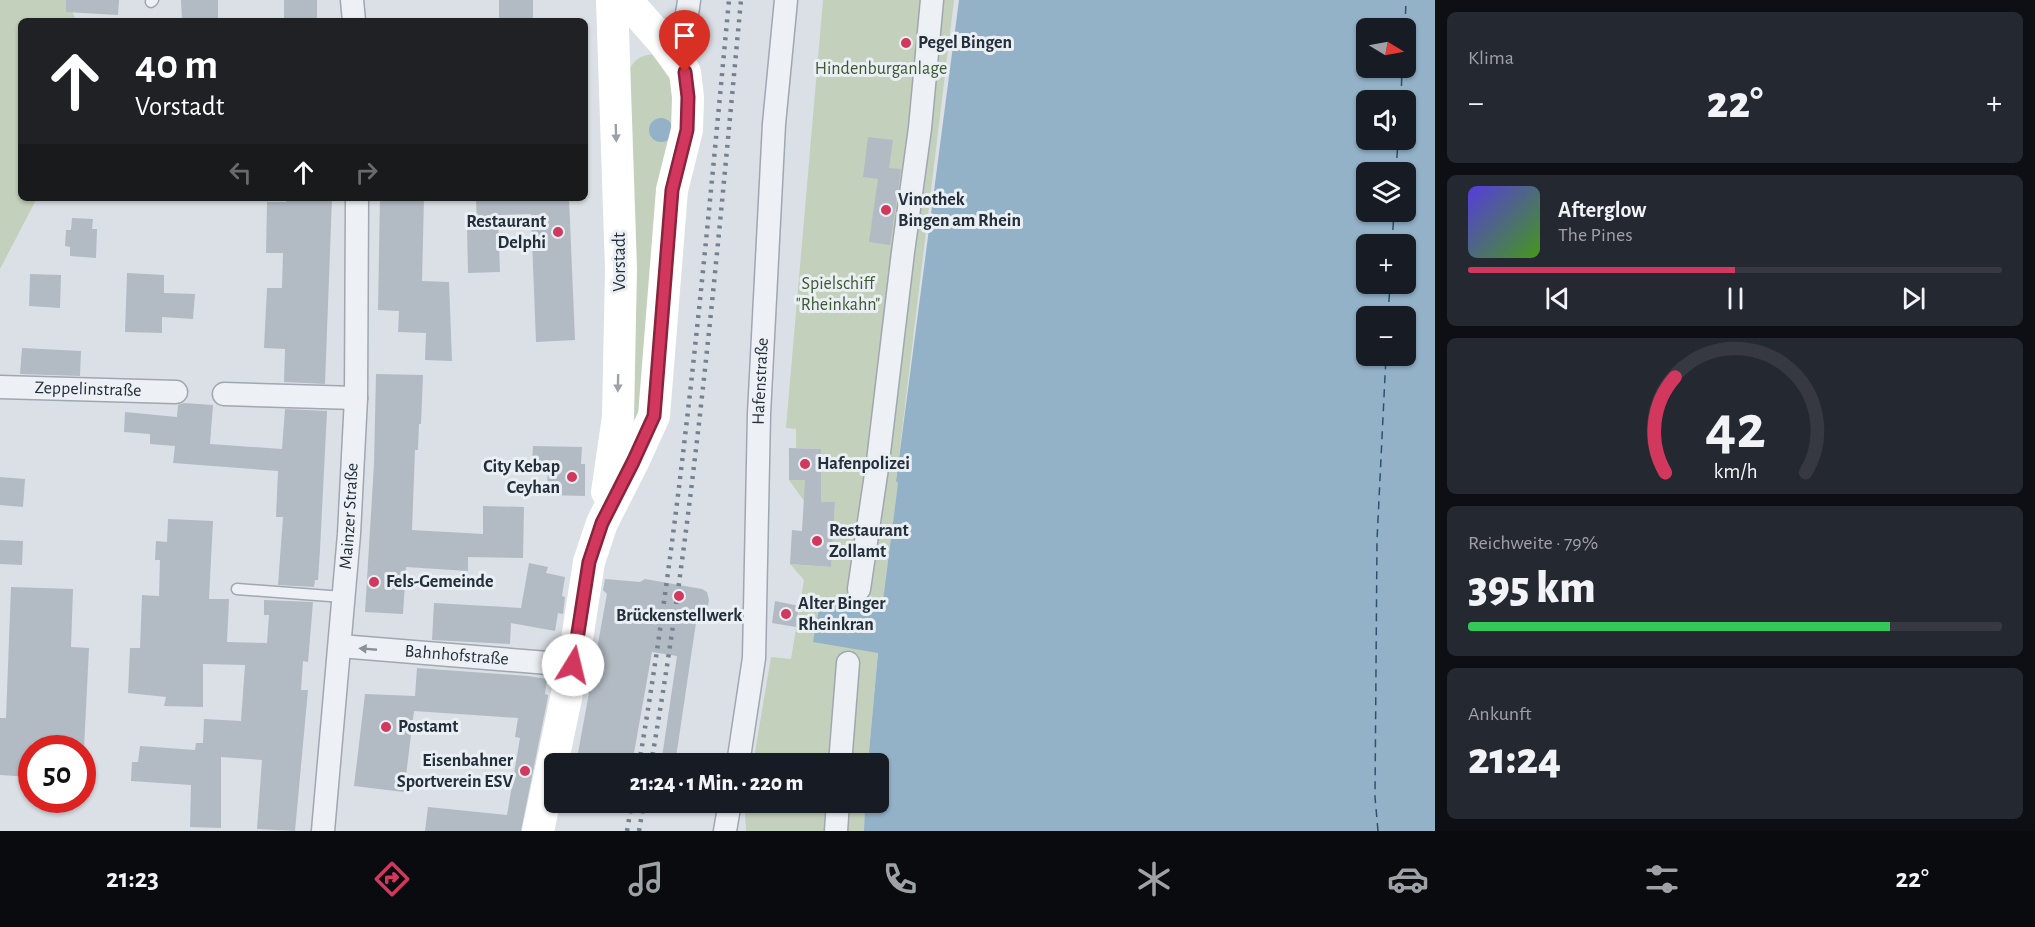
<!DOCTYPE html>
<html lang="de">
<meta charset="utf-8">
<style>
:root{--surface:#171b24;--page:#242831;--text:#f1f3f6;--muted:#9ea1a6;--line:#363941;--accent:#d2385d}
body{margin:0;font-family:"Alegreya Sans",sans-serif;background:var(--page);color:var(--text);height:100vh;display:flex;flex-direction:column;font-size:22px;white-space:nowrap}
*{box-sizing:border-box;margin:0}
p{font-size:20px;color:var(--muted)}
.icon{flex:none;width:33px;height:33px;fill:none;stroke:currentColor;stroke-width:2;stroke-linecap:round;stroke-linejoin:round}
.map{position:relative;flex:1;overflow:hidden}
.details{display:flex;flex-direction:column;gap:12px;padding:12px;background:#0d0f14;width:600px}
.details>*{flex:none}
.top-card{position:absolute;left:18px;top:18px;width:570px;height:183px;border-radius:9px;box-shadow:0 2px 4px #0004;background:#202124;color:#fff;overflow:hidden}
.needle{width:39px;rotate:100deg}
.tools{position:absolute;left:1356px;top:18px;display:grid;gap:12px}
.tools a{display:grid;place-items:center;width:60px;height:60px;border-radius:9px;background:var(--surface);box-shadow:0 2px 4px #0004;font-size:30px}
.speed{position:absolute;left:18px;top:735px;display:flex;gap:12px;font-size:30px;font-weight:700;text-align:center}
.speed>*{display:grid;place-content:center;width:78px;height:78px;border-radius:50%;background:var(--surface);box-shadow:0 2px 4px #0004;line-height:1}
.speed .limit{border:9px solid #d22;background:#fff;color:#111}
.pin{position:absolute;display:grid;place-items:center;width:51px;height:51px;color:#fff;margin:-62px -26px;border-radius:50% 50% 50% 0;rotate:-45deg;box-shadow:0 0 6px #0007}
.pin .icon{rotate:45deg}
.me{position:absolute;width:66px;margin:-33px;rotate:9deg;stroke-linejoin:round;filter:drop-shadow(0 0 4px #0008)}
.turn{display:flex;align-items:center;gap:21px;height:126px;padding:0 18px;font-size:27px}
.turn .icon{width:78px;height:78px;stroke-width:2.5}
.turn b{display:block;font-size:42px;line-height:51px}
.lanes{display:flex;align-items:center;height:57px;padding:0 18px;background:#0003;justify-content:center;gap:30px;direction:ltr}
.lanes .off{opacity:.35}
.big{font-size:45px;font-weight:800;line-height:1.1}
.details .widget{flex:1;display:flex;flex-direction:column;justify-content:center;gap:9px;min-width:0;padding:0 21px;border-radius:9px;background:var(--page)}
.details .dial{align-items:center;gap:0}
.dial svg{height:156px;overflow:visible;fill:none;stroke:var(--line);stroke-width:7;stroke-linecap:round;text-anchor:middle}
.dial text{fill:var(--text);stroke:none}
.song{display:flex;align-items:center;gap:18px}
.cover{width:72px;height:72px;border-radius:9px;background:linear-gradient(135deg,hsl(250 70% 55%),hsl(100 70% 35%))}
.played{height:6px;border-radius:3px;background:linear-gradient(90deg,var(--accent) 50%,var(--line) 50%)}
.keys{display:flex;justify-content:space-around;direction:ltr}
.heat{display:flex;justify-content:space-between;align-items:center;font-size:33px;direction:ltr}
.charge{height:9px;border-radius:4px;background:linear-gradient(90deg,#34c759 79%,var(--line) 0)}
.trip{position:absolute;left:544px;top:753px;width:345px;height:60px;border-radius:9px;background:var(--surface);box-shadow:0 2px 4px #0004;font-weight:800;line-height:60px;text-align:center}
.tab-bar{display:flex;height:96px;justify-content:space-around;align-items:center;background:#090b0e;color:var(--muted)}
.tab-bar .icon{width:42px;height:42px}
.tab-bar .selected{color:var(--accent)}
.tab-bar b{font-size:27px;color:var(--text)}
main{display:flex;flex:1;min-height:0}
.map>svg:first-child{display:block}
.green{fill:#c3d0bb}
.water{fill:#93b2c8;fill-rule:evenodd}
.lines{fill:none;stroke-linecap:round;stroke-linejoin:round}
.ferry{stroke:#2d5271;stroke-width:1.5;stroke-dasharray:8 6;stroke-linecap:butt}
.building{fill:#b2bac3}
.lane-casing{stroke:#a0a7b0;stroke-width:13}
.street-casing{stroke:#a0a7b0;stroke-width:25}
.lane{stroke:#edf0f4;stroke-width:10}
.street{stroke:#edf0f4;stroke-width:22}
.secondary{stroke:#fff;stroke-width:32}
.rail{stroke:#748190;stroke-width:4.5;stroke-dasharray:3 6;stroke-linecap:butt}
.oneway{fill:#9ca1a7}
.oneway2{fill:#889098}
.route-casing{stroke:#88243c;stroke-width:15}
.route{stroke:#d2385d;stroke-width:10}
.poi-dot{fill:#d2385d;stroke:#eaeff4;stroke-width:2}
.labels{text-anchor:middle;dominant-baseline:central;stroke-width:6;stroke-linejoin:round;paint-order:stroke}
.poi-label{font-size:18px;font-weight:bold;fill:#242f3c;stroke:#eaeff4;text-anchor:start}
.park-label{font-size:18px;fill:#3c5831;stroke:#eaeff4}
.street-label{font-size:18px;fill:#242f3c;stroke:#eaeff4}
</style>
<main>
<div class="map">
<svg width="1435" height="831" viewBox="0 0 1435 831">
<rect width="100%" height="100%" fill="#dbe0e6"/>
<!-- green -->
<g class="green">
<polygon points="0,0 68,0 76,21 21,21 21,198 37,198 0,269"/>
<polygon points="823,0 954,0 896,480 898,483 882,608 868,763 753,764 771,657 791,659 804,580 790,564 830,567 835,503 804,501 789,480 821,480 821,449 796,448 796,429 786,428"/>
<path d="M655,54l25,15 -37,347 -8,3 -7,-2 -3,-340c8,-15 12,-22 30,-23z"/>
<polygon points="747,803 865,803 864,831 746,831 745,816"/>
</g>
<!-- water -->
<g class="water">
<path d="M959,0h476v831h-571l1,-28 14,-1v-38l-11,-1 10,-110 -65,-11 8,-44 61,10 16,-125 -2,-2zM1366,28h40v40h-40zM1366,100h40v40h-40zM1366,172h40v40h-40zM1366,244h40v40h-40zM1366,316h40v40h-40z"/>
<circle cx="661" cy="130" r="12"/>
</g>
<g class="lines">
<!-- ferry -->
<g class="ferry">
<polyline points="1405,28 1406,0"/>
<polyline points="1401,100 1402,68"/>
<polyline points="1396,172 1398,140"/>
<polyline points="1392,244 1394,212"/>
<polyline points="1388,316 1390,284"/>
<polyline points="1378,831 1375,797 1377,540 1386,356"/>
</g>
</g>
<!-- building -->
<g class="building">
<polygon points="66,0 119,0 118,15 66,12"/>
<polygon points="181,0 218,0 218,21 182,21"/>
<rect x="284" y="0" width="33" height="21"/>
<rect x="499" y="0" width="34" height="21"/>
<polygon points="868,137 893,140 889,168 901,169 890,245 869,242 878,179 863,177"/>
<polygon points="287,198 332,198 325,384 284,382 285,349 264,348 267,288 282,288 283,253 266,253 267,202 286,202"/>
<polygon points="380,198 424,198 422,281 449,282 452,361 425,360 426,333 398,332 399,311 378,310"/>
<polygon points="476,198 569,198 575,340 536,342 531,214 498,215 500,272 468,273 467,227 477,226"/>
<polygon points="72,218 93,219 92,229 97,229 96,258 70,256 70,247 65,246 66,230 71,230"/>
<polygon points="127,273 164,275 164,293 195,294 193,319 162,317 162,333 125,332"/>
<polygon points="30,274 61,275 60,308 29,306"/>
<polygon points="22,348 81,351 80,376 20,374"/>
<polygon points="376,374 423,375 421,424 419,424 418,450 415,450 412,530 483,534 483,506 524,507 523,558 468,557 468,571 406,567 403,614 365,612 374,464"/>
<polygon points="184,403 213,405 210,444 282,449 285,409 327,411 320,550 318,580 315,580 314,587 278,585 283,517 276,517 278,471 173,463 175,446 150,444 150,434 124,432 125,412 177,417 178,405"/>
<polygon points="533,446 582,447 581,464 585,464 585,496 547,495 548,463 532,463"/>
<polygon points="789,448 821,449 821,502 835,502 831,567 790,564 792,530 802,531 805,480 789,480"/>
<polygon points="0,477 25,479 23,507 0,505"/>
<polygon points="168,519 213,521 209,599 229,599 227,642 267,643 269,615 264,615 264,600 313,602 308,662 303,661 301,690 308,690 295,831 257,829 262,760 221,757 221,828 190,827 191,785 131,781 132,762 138,762 140,746 195,750 196,743 203,743 204,719 241,721 245,665 203,664 203,707 164,706 166,697 128,693 130,648 140,648 142,595 159,596 160,560 155,560 156,541 167,542"/>
<polygon points="0,540 23,541 22,565 0,564"/>
<polygon points="529,563 548,567 546,573 565,577 562,596 565,597 563,614 558,613 555,631 511,623 510,644 432,640 434,603 521,608"/>
<polygon points="605,579 640,582 645,579 702,589 707,592 709,600 708,606 697,616 675,764 661,764 677,656 652,652 632,764 576,764 607,594 603,590"/>
<polygon points="11,587 73,589 71,647 89,648 84,748 32,748 32,777 0,775 0,718 6,718"/>
<polygon points="775,601 799,606 796,627 772,623"/>
<polygon points="417,668 528,676 547,679 545,694 548,695 548,697 521,831 425,831 428,807 507,815 520,738 515,737 518,718 414,711 404,792 354,786 365,694 415,696"/>
</g>
<g class="lines">
<!-- lane casing -->
<g class="lane-casing">
<g id="lane">
<polyline points="151,2 153,0"/>
<polyline points="237,589 343,597"/>
</g>
</g>
<!-- street casing -->
<g class="street-casing">
<g id="street">
<polyline points="352,0 354,21"/>
<path d="M664,43c19,-9 23,-23 25,-43"/>
<path id="s1" d="M0,387l176,5"/>
<polyline points="224,394 356,398"/>
<polyline points="859,589 878,461 903,252 920,128 932,0"/>
<path id="s2" d="M340,646l233,19"/>
<path id="s3" d="M738,764l16,-106 5,-244 15,-290 12,-124"/>
<polyline points="840,764 848,663"/>
<path id="s4" d="M323,831l26,-297 7,-136 1,-200"/>
<polyline points="725,831 730,802"/>
<polyline points="836,831 838,802"/>
</g>
</g>
<!-- lane -->
<use href="#lane" class="lane"/>
<!-- street -->
<use href="#street" class="street"/>
<!-- secondary -->
<g class="secondary">
<polyline points="607,492 618,417 621,269 612,0"/>
<polyline points="538,831 573,665 589,562 602,523 633,462 654,416 672,190 687,130 688,97 685,72 664,43 634,9 630,0"/>
</g>
<!-- rail -->
<g class="rail">
<path d="M639,764c43,-253 66,-509 90,-764"/>
<path d="M651,764c44,-253 66,-509 90,-764"/>
<polyline points="627,831 632,802"/>
<polyline points="639,831 644,802"/>
</g>
</g>
<!-- one-way arrows -->
<defs><path id="oneway-solid" d="M-6-.8H1V-3.2L6.5 0L1 3.2V.8H-6Z" transform="scale(1.5)"/></defs>
<g class="oneway">
<use href="#oneway-solid" transform="translate(616 133) rotate(88)"/>
<use href="#oneway-solid" transform="translate(618 383) rotate(91)"/>
</g>
<use class="oneway2" href="#oneway-solid" transform="translate(368 649) rotate(-175)"/>
<g class="lines">
<!-- route casing -->
<g class="route-casing">
<polyline id="route" points="573,665 589,562 602,523 633,462 654,416 672,190 687,130 688,97 685,72"/>
</g>
<!-- route -->
<use href="#route" class="route"/>
</g>
<!-- markers -->
<g class="poi-dot">
<circle cx="906" cy="43" r="6"/>
<circle cx="886" cy="210" r="6"/>
<circle cx="558" cy="232" r="6"/>
<circle cx="805" cy="464" r="6"/>
<circle cx="572" cy="477" r="6"/>
<circle cx="817" cy="541" r="6"/>
<circle cx="374" cy="582" r="6"/>
<circle cx="679" cy="596" r="6"/>
<circle cx="786" cy="614" r="6"/>
<circle cx="386" cy="727" r="6"/>
<circle cx="525" cy="771" r="6"/>
</g>
<g class="labels">
<!-- poi labels -->
<g class="poi-label">
<text x="918" y="43">Pegel Bingen</text>
<text x="898" y="200">Vinothek<tspan x="898" dy="21">Bingen am Rhein</tspan></text>
<text x="546" y="222" text-anchor="end">Restaurant<tspan x="546" dy="21">Delphi</tspan></text>
<text x="817" y="464">Hafenpolizei</text>
<text x="560" y="467" text-anchor="end">City Kebap<tspan x="560" dy="21">Ceyhan</tspan></text>
<text x="829" y="531">Restaurant<tspan x="829" dy="21">Zollamt</tspan></text>
<text x="386" y="582">Fels-Gemeinde</text>
<text x="798" y="604">Alter Binger<tspan x="798" dy="21">Rheinkran</tspan></text>
<text x="679" y="616" text-anchor="middle">Brückenstellwerk</text>
<text x="398" y="727">Postamt</text>
<text x="513" y="761" text-anchor="end">Eisenbahner<tspan x="513" dy="21">Sportverein ESV</tspan></text>
</g>
<!-- park labels -->
<g class="park-label">
<text x="881" y="69">Hindenburganlage</text>
<text x="838" y="284">Spielschiff<tspan x="838" dy="21">"Rheinkahn"</tspan></text>
</g>
<!-- street labels -->
<g class="street-label">
<text transform="translate(620 262) rotate(-90)">Vorstadt</text>
<text stroke="none"><textPath href="#s3" startOffset="384">Hafenstraße</textPath></text>
<text stroke="none"><textPath href="#s1" startOffset="88">Zeppelinstraße</textPath></text>
<text stroke="none"><textPath href="#s4" startOffset="316">Mainzer Straße</textPath></text>
<text stroke="none"><textPath href="#s2" startOffset="117">Bahnhofstraße</textPath></text>
</g>
</g>
</svg>
<div class="tools">
<a><svg class="needle" viewBox="-14 -14 28 28"><path d="M0-13l5 13h-10z" fill="#e53935"/><path d="M0 13l5-13h-10z" fill="#9ea1a6"/></svg></a>
<a><svg class="icon" aria-label="sound" viewBox="0 0 24 24"><path d="M4 9h4l5-4v14l-5-4H4zM17 9q2 3 0 6"/></svg></a>
<a><svg class="icon" aria-label="layers" viewBox="0 0 24 24"><path d="M12 4l9 5-9 5-9-5zM3 14l9 5 9-5"/></svg></a>
<a>+</a>
<a>−</a>
</div>
<div class="speed"><div class="limit">50</div></div>
<div class="pin" style="left:685px;top:72px;background:#d93025"><svg class="icon" aria-label="arrive" viewBox="0 0 24 24"><path d="M6 21V4h12l-3 4 3 4H6"/></svg></div>
<svg class="me" style="left:573px;top:665px" viewBox="-20 -20 40 40"><circle r="19" fill="#fff"/><path d="M0-13L10 11 0 6-10 11z" fill="#d2385d"/></svg>
<div class="trip">21:24 · 1 Min. · 220 m</div>
<div class="top-card">
<div class="turn"><svg class="icon" aria-label="ahead" viewBox="0 0 24 24"><path d="M12 20V5M6 11l6-6 6 6"/></svg><div><b>40 m</b>Vorstadt</div></div>
<div class="lanes"><svg class="icon off" aria-label="left" viewBox="0 0 24 24"><path d="M17 20v-9H6M10 6l-5 5 5 5"/></svg><svg class="icon" aria-label="ahead" viewBox="0 0 24 24"><path d="M12 20V5M6 11l6-6 6 6"/></svg><svg class="icon off" aria-label="right" viewBox="0 0 24 24"><path d="M7 20v-9h11M14 6l5 5-5 5"/></svg></div>
</div>
</div>
<section class="details">
<div class="widget"><p>Klima</p>
<div class="heat"><a>−</a><b class="big">22°</b><a>+</a></div>
</div>
<div class="widget">
<div class="song"><i class="cover"></i><div><b>Afterglow</b><p>The Pines</p></div></div>
<div class="played"></div>
<div class="keys"><svg class="icon" aria-label="previous" viewBox="0 0 24 24"><path d="M18 5L8 12l10 7zM5 5v14"/></svg><svg class="icon" aria-label="pause" viewBox="0 0 24 24"><path d="M8 5v14M16 5v14"/></svg><svg class="icon" aria-label="next" viewBox="0 0 24 24"><path d="M6 5l10 7-10 7zM19 5v14"/></svg></div>
</div>
<div class="widget dial"><svg viewBox="0 0 100 80">
<path d="M14 69A42 42 0 1 1 86 69"/>
<path d="M14 69A42 42 0 0 1 19 20" stroke="#d2385d"/>
<text x="50" y="56" font-size="32" font-weight="700">42</text>
<text x="50" y="72" font-size="11">km/h</text>
</svg></div>
<div class="widget"><p>Reichweite · 79%</p><b class="big">395 km</b><div class="charge"></div></div>
<div class="widget"><p>Ankunft</p><b class="big">21:24</b></div>
</section>
</main>
<nav class="tab-bar">
<b>21:23</b>
<svg class="icon selected" aria-label="directions" viewBox="0 0 24 24"><path d="M12 3l9 9-9 9-9-9zM9 14v-3h6M13 9l2 2-2 2"/></svg>
<svg class="icon" aria-label="music" viewBox="0 0 24 24"><path d="M9 18V5l10-2v13"/><circle cx="6" cy="18" r="3"/><circle cx="16" cy="16" r="3"/></svg>
<svg class="icon" aria-label="phone" viewBox="0 0 24 24"><path d="M5 4h4l2 5-3 2q2 4 5 5l2-3 5 2v4C11 20 4 13 5 4z"/></svg>
<svg class="icon" aria-label="climate" viewBox="0 0 24 24"><path d="M12 3v18M4 7l16 10M4 17L20 7"/></svg>
<svg class="icon" aria-label="car" viewBox="0 0 24 24"><path d="M5 17H2v-5l4-1 3-4h7l3 4 3 1v5h-3M9 17h6M6 11h13"/><circle cx="7" cy="17" r="2"/><circle cx="17" cy="17" r="2"/></svg>
<svg class="icon" aria-label="filters" viewBox="0 0 24 24"><path d="M4 7h16M4 17h16"/><circle cx="9" cy="7" r="2"/><circle cx="15" cy="17" r="2"/></svg>
<b>22°</b>
</nav>
